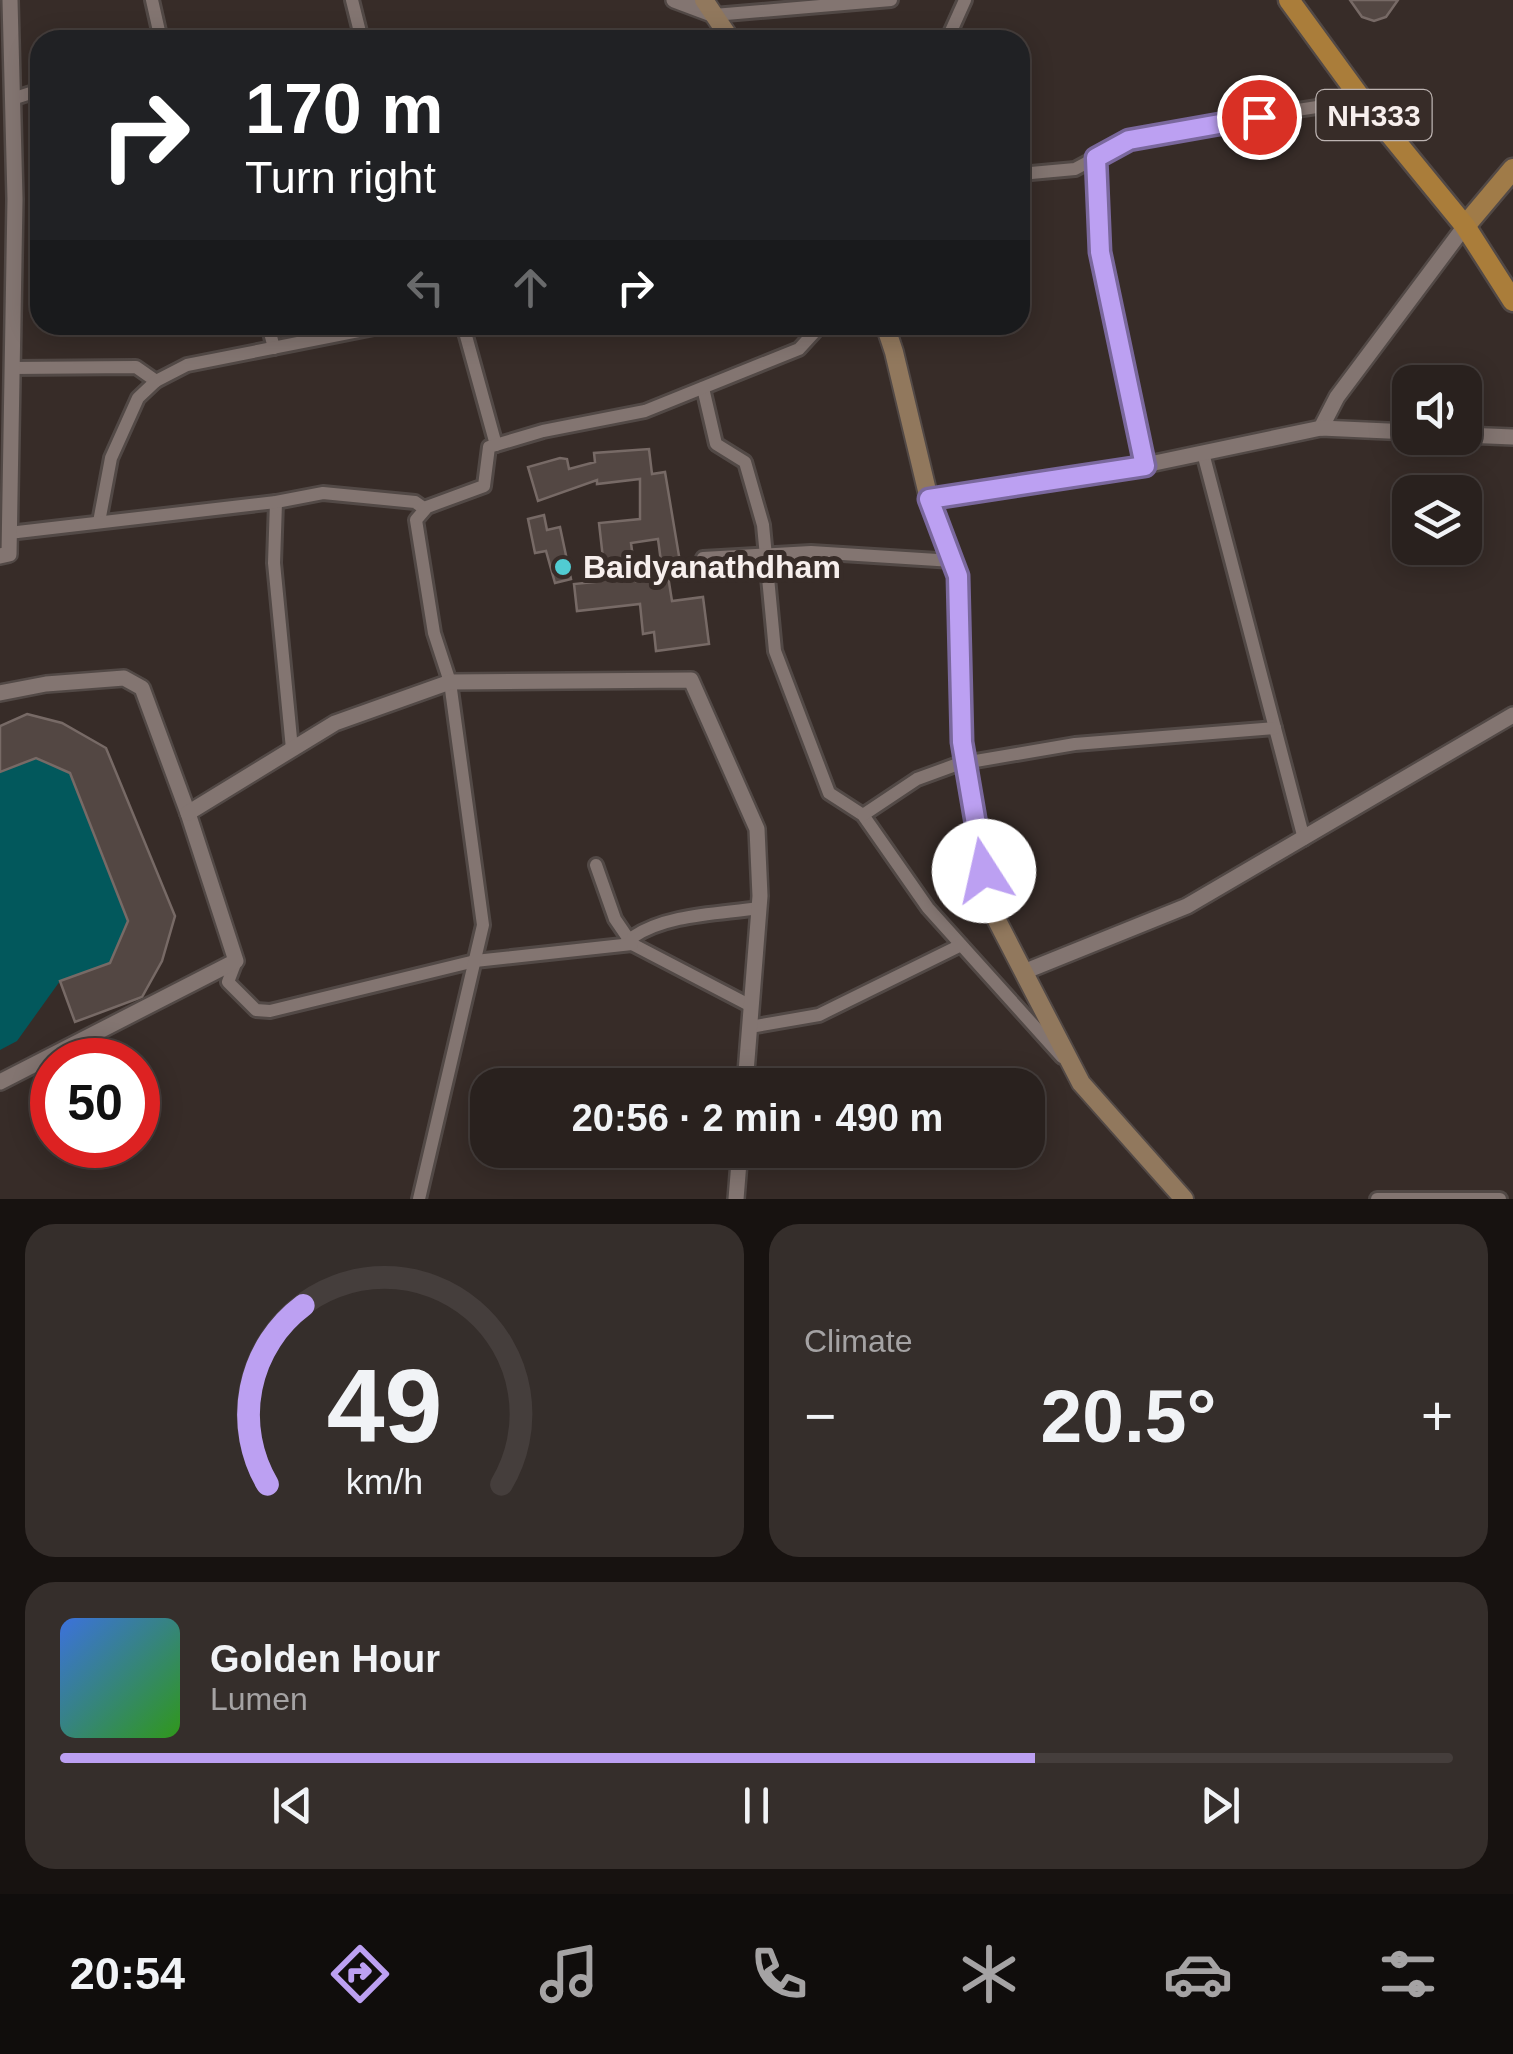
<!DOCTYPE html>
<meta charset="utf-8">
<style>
:root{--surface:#29211e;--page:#352e2b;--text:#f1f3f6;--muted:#a5a3a4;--line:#453e3c;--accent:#bca0f2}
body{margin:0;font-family:Helvetica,sans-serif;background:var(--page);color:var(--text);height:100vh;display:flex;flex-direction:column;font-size:38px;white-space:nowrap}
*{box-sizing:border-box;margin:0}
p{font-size:32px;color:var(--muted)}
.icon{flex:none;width:55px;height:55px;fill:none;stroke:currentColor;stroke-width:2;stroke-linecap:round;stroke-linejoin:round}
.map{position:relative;height:1199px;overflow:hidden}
.drawer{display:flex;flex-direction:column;gap:25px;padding:25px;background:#171210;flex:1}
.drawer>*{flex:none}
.top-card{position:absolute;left:30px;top:30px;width:1000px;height:305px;border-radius:30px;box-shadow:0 5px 25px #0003,0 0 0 2px var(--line);background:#202124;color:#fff;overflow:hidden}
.buttons{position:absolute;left:1392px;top:365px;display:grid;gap:20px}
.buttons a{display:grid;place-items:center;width:90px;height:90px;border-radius:20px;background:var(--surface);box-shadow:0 5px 25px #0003,0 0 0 2px var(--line);font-size:50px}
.speed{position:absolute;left:30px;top:1038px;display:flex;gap:20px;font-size:50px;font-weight:700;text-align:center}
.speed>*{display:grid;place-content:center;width:130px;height:130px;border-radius:50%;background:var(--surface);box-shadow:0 5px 25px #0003,0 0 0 2px var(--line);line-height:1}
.speed .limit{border:15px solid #d22;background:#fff;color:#111}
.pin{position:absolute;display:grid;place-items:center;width:85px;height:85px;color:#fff;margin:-42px;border:5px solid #fff;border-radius:50%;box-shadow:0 2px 10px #0007}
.me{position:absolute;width:110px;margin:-55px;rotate:350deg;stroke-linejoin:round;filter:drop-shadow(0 0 8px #0008)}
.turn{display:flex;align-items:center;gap:35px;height:210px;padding:0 50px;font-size:45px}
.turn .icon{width:130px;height:130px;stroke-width:2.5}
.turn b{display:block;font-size:70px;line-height:85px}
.lanes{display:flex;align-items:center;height:95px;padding:0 50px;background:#0003;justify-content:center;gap:50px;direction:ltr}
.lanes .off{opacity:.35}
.big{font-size:75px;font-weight:700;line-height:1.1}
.drawer .tile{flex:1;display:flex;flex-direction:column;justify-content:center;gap:15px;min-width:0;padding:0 35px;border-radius:30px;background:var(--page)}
.drawer .dial{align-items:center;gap:0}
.dial svg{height:260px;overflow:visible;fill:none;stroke:var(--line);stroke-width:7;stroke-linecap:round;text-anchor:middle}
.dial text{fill:var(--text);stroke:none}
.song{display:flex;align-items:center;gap:30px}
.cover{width:120px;height:120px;border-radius:15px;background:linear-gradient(135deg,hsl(220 70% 55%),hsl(110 70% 35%))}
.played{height:10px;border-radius:5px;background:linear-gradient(90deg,var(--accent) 70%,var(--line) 70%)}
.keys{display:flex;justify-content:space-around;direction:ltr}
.heat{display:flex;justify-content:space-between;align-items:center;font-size:55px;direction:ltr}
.drawer .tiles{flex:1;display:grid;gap:25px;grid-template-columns:1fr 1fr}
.tile:last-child{grid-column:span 2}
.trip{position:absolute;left:470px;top:1068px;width:575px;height:100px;border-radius:30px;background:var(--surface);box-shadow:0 5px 25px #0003,0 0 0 2px var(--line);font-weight:700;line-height:100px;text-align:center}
.dock{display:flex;height:160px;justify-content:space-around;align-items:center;background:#100d0c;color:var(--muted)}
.dock .icon{width:70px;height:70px}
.dock .on{color:var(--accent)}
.dock b{font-size:45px;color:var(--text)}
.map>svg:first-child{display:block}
.water{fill:#02585c}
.building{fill:#534743;stroke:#776a66;stroke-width:2.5;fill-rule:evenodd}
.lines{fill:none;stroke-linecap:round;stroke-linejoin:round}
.minor-casing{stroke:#524946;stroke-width:18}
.tertiary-casing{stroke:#524946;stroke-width:20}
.secondary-casing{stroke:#524946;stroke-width:22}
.primary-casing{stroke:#524946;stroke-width:25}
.trunk-casing{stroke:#524946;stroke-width:25}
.minor{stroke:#837571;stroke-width:12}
.tertiary{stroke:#837571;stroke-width:15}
.secondary{stroke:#91785d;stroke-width:18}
.primary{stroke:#a07b48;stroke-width:20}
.trunk{stroke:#aa7d3a;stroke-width:20}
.route-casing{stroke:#7a689d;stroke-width:25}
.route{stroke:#bca0f2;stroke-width:18}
.poi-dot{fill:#51ccd2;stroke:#372c28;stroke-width:4}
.labels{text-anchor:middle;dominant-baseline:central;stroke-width:10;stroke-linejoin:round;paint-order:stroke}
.shield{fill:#372c28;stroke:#bdb4b2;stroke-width:2.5}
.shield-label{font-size:30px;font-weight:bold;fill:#f7efed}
.poi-label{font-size:32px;font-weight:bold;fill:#f7efed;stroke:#372c28;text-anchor:start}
</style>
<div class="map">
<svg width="1513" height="1199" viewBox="0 0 1513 1199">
<rect width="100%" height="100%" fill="#372c28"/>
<!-- water -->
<polygon class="water" points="36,758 70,773 128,921 110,963 60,981 17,1041 0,1050 0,772"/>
<!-- building -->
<g class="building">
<polygon points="1350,0 1398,0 1386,17 1374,21 1362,17"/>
<path d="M649,449l3,25 13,-2 17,102 -17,3 3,-1 4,25 31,-4 6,47 -53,7 -2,-19 -11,2 -3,-30 -63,7 -3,-27 21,-2 -1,-4 11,-2 -6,-53 41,-4v-40l-43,5v-4l-59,21 -10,-34 32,-9 7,1 2,10 26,-7 -1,-9zM658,539l5,38 -27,4 -5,-38z"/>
<polygon points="544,515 547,530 560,527 571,579 555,583 546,551 535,553 528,519"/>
<polygon points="27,714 62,723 106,748 175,916 162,961 142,997 75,1022 60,981 110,963 128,921 70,773 36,758 0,772 0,726"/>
</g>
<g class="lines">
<!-- minor casing -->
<g class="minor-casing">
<g id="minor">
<polyline points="152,0 161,40"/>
<polyline points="352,0 362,40"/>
<polyline points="714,15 891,0"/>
<polyline points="947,40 965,0"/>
<polyline points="12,99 40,90"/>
<polyline points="1096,158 1100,252 1145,465"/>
<polyline points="1020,174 1075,169 1129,140 1175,129 1362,100"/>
<polyline points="268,325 274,348"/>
<polyline points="463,325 496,445"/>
<polyline points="12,368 136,367 156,381"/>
<polyline points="703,388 716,444 745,462 763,525 775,651 829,793 863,815 928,908 1062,1057"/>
<polyline points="1203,453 1304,839"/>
<polyline points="276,502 274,563 292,749"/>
<polyline points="99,522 111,458 138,398 156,381 187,365 389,325"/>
<polyline points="9,533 276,502 323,493 415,502 425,509"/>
<polyline points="703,558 811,552 953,561"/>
<polyline points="863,815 917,779 958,764 1075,744 1275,728"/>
<polyline points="596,865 615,919 632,944 751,1006"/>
<path d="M236,961l-8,21 28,28 14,1 205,-50 157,-17 1,-7c34,-23 86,-23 126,-29"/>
<polyline points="750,1027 819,1015 961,945"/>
<polyline points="419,1199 483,925 450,682 434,633 416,520 427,507 484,486 489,447 543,431 645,411 799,349 821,325"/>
<polyline points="1377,1199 1500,1199"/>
</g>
</g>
<!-- tertiary casing -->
<g class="tertiary-casing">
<g id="tertiary">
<polyline points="674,0 714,15"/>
<polyline points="1321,428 1337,397 1465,226"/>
<polyline points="1465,435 1513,437"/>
<polyline points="929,499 1145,465 1321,428 1410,432"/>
<polyline points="0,556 9,554 15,199 10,0"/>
<polyline points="0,693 46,684 124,678 142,688 188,813 236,961 0,1082"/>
<polyline points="188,813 335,723 450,682 691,680 757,829 760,896 745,1085"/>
<polyline points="1026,971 1187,906 1513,715"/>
<polyline points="736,1199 740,1150"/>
</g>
</g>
<!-- secondary casing -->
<g class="secondary-casing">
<g id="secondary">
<polyline points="704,0 731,40"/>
<polyline points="885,325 894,352 929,499 958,576 962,742 990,907 1081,1083 1184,1199"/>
</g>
</g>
<!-- primary casing -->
<g class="primary-casing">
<polyline id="primary" points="1465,226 1513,169"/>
</g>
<!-- trunk casing -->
<g class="trunk-casing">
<polyline id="trunk" points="1289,0 1362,100 1465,226 1513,301"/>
</g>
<!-- minor -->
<use href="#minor" class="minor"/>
<!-- tertiary -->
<use href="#tertiary" class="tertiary"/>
<!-- secondary -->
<use href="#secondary" class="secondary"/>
<!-- primary -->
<use href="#primary" class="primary"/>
<!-- trunk -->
<use href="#trunk" class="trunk"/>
</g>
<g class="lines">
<!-- route casing -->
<g class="route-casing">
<polyline id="route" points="984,871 962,742 958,576 929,499 1145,466 1100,252 1096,158 1129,140 1259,117"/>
</g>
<!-- route -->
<use href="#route" class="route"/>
</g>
<!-- markers -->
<circle class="poi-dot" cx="563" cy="567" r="10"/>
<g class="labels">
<!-- shield labels -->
<rect class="shield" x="1316.5" y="90" width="115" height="50" rx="8"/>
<g class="shield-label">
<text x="1374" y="115">NH333</text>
</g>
<!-- poi labels -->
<g class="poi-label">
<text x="583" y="567">Baidyanathdham</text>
</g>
</g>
</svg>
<div class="buttons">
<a><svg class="icon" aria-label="sound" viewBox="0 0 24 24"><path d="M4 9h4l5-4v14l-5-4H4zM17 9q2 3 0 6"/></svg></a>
<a><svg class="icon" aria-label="layers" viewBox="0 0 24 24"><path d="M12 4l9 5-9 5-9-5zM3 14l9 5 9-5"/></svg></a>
</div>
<div class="speed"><div class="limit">50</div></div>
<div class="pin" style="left:1259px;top:117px;background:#d93025"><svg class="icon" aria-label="arrive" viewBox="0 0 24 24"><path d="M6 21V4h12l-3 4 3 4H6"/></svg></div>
<svg class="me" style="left:984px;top:871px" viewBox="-20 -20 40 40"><circle r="19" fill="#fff"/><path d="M0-13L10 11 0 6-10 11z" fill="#bca0f2"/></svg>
<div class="trip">20:56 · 2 min · 490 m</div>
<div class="top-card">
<div class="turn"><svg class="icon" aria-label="right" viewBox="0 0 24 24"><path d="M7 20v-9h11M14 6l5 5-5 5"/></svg><div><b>170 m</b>Turn right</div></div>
<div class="lanes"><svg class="icon off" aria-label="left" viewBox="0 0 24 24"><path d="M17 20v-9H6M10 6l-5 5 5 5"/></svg><svg class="icon off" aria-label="ahead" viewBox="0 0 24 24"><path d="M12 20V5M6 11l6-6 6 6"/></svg><svg class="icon" aria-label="right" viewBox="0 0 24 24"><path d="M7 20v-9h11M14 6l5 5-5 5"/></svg></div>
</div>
</div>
<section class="drawer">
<div class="tiles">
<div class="tile dial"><svg viewBox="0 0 100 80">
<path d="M14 69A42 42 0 1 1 86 69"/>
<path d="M14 69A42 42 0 0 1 25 14" stroke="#bca0f2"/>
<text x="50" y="56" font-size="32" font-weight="700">49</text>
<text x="50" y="72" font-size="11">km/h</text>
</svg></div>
<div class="tile"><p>Climate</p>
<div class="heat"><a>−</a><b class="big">20.5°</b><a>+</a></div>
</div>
<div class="tile">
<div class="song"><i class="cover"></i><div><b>Golden Hour</b><p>Lumen</p></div></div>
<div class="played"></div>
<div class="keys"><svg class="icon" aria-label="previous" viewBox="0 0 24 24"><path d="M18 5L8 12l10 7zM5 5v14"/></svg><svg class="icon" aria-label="pause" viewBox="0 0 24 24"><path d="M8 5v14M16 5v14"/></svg><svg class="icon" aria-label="next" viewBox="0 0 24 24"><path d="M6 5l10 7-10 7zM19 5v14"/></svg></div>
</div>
</div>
</section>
<nav class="dock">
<b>20:54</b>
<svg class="icon on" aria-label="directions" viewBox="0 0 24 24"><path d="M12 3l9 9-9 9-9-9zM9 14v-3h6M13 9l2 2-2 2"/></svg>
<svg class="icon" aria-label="music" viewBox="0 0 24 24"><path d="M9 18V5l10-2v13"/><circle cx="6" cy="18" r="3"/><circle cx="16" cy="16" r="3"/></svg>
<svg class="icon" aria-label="phone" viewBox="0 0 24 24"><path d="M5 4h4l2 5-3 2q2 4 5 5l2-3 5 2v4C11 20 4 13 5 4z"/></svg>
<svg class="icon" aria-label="climate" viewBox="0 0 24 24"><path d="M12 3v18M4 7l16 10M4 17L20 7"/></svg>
<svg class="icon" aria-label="car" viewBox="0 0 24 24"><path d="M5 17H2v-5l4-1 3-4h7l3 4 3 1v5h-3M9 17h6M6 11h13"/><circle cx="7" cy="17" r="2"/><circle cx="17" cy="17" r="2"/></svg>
<svg class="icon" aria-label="filters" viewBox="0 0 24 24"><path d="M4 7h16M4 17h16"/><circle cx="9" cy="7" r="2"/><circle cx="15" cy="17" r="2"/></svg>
</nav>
